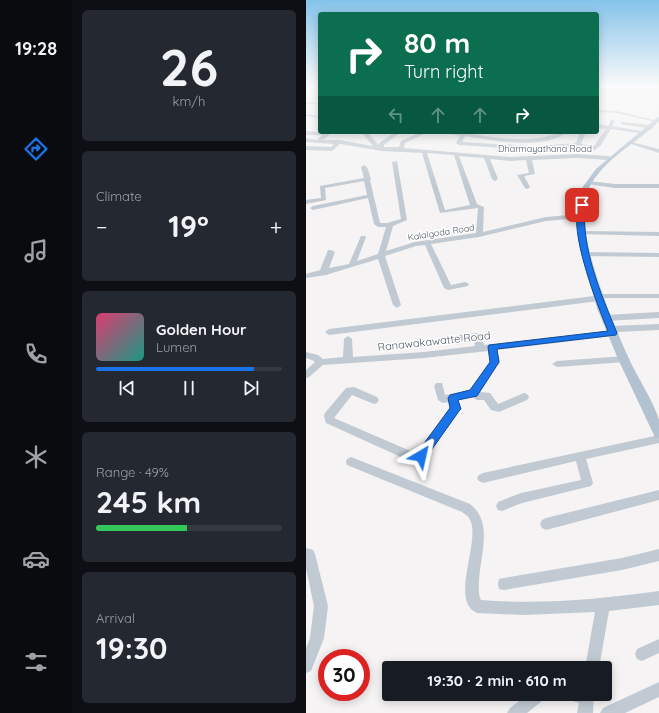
<!DOCTYPE html>
<meta charset="utf-8">
<style>
:root{--surface:#171b24;--page:#242831;--text:#f1f3f6;--muted:#9ea1a6;--line:#363941;--accent:#1a73e8}
body{margin:0;font-family:Quicksand,sans-serif;background:var(--page);color:var(--text);height:100vh;display:flex;flex-direction:column;font-size:15px;white-space:nowrap}
*{box-sizing:border-box;margin:0}
p{font-size:13px;color:var(--muted)}
.icon{flex:none;width:22px;height:22px;fill:none;stroke:currentColor;stroke-width:2;stroke-linecap:round;stroke-linejoin:round}
.map{position:relative;flex:1;overflow:hidden}
.panel{display:flex;flex-direction:column;gap:10px;padding:10px;background:#0d0f14;width:234px}
.panel>*{flex:none}
.hud{position:absolute;left:12px;top:12px;width:281px;height:122px;border-radius:4px;box-shadow:0 2px 10px #0003;background:#0b6e4f;color:#fff;overflow:hidden}
.speed{position:absolute;left:12px;top:649px;display:flex;gap:8px;font-size:20px;font-weight:700;text-align:center}
.speed>*{display:grid;place-content:center;width:52px;height:52px;border-radius:50%;background:var(--surface);box-shadow:0 2px 10px #0003;line-height:1}
.speed .limit{border:6px solid #d22;background:#fff;color:#111}
.pin{position:absolute;display:grid;place-items:center;width:34px;height:34px;color:#fff;margin:-17px;border-radius:8px;box-shadow:0 2px 6px #0006}
.me{position:absolute;width:44px;margin:-22px;rotate:36deg;stroke-linejoin:round;filter:drop-shadow(0 0 3px #0008)}
.turn{display:flex;align-items:center;gap:14px;height:84px;padding:0 20px;font-size:18px}
.turn .icon{width:52px;height:52px;stroke-width:2.5}
.turn b{display:block;font-size:28px;line-height:34px}
.lanes{display:flex;align-items:center;height:38px;padding:0 20px;background:#0003;justify-content:center;gap:20px;direction:ltr}
.lanes .off{opacity:.35}
.big{font-size:30px;font-weight:700;line-height:1.1}
.panel .card{flex:1;display:flex;flex-direction:column;justify-content:center;gap:6px;min-width:0;padding:0 14px;border-radius:6px;background:var(--page)}
.panel .dial{align-items:center;gap:0}
.dial b{font-size:52px;line-height:1}
.song{display:flex;align-items:center;gap:12px}
.cover{width:48px;height:48px;border-radius:6px;background:linear-gradient(135deg,hsl(340 70% 55%),hsl(170 70% 35%))}
.played{height:4px;border-radius:2px;background:linear-gradient(90deg,var(--accent) 85%,var(--line) 85%)}
.keys{display:flex;justify-content:space-around;direction:ltr}
.heat{display:flex;justify-content:space-between;align-items:center;font-size:22px;direction:ltr}
.charge{height:6px;border-radius:3px;background:linear-gradient(90deg,#34c759 49%,var(--line) 0)}
.trip{position:absolute;left:76px;top:661px;width:230px;height:40px;border-radius:4px;background:var(--surface);box-shadow:0 2px 10px #0003;font-weight:700;line-height:40px;text-align:center}
main{display:flex;flex:1;min-height:0}
.dock{display:flex;flex-direction:column;width:72px;justify-content:space-around;align-items:center;background:#090b0e;color:var(--muted)}
.dock .icon{width:28px;height:28px}
.dock .current{color:var(--accent)}
.dock b{font-size:18px;color:var(--text)}
.map>svg:first-child{display:block}
.lines{fill:none;stroke-linecap:round;stroke-linejoin:round}
.minor{fill:#c1cad2;fill-rule:evenodd}
.major{fill:#b3c2d1;fill-rule:evenodd}
.route{fill:#1a73e8;stroke:#114b97}
.labels{text-anchor:middle;dominant-baseline:central;stroke-width:3;stroke-linejoin:round;paint-order:stroke}
.far-street-label{font-size:9px;fill:#4a5661;stroke:#fff}
.street-label{font-size:11px;fill:#4a5661;stroke:#fff}
</style>
<main>
<nav class="dock">
<b>19:28</b>
<svg class="icon current" aria-label="directions" viewBox="0 0 24 24"><path d="M12 3l9 9-9 9-9-9zM9 14v-3h6M13 9l2 2-2 2"/></svg>
<svg class="icon" aria-label="music" viewBox="0 0 24 24"><path d="M9 18V5l10-2v13"/><circle cx="6" cy="18" r="3"/><circle cx="16" cy="16" r="3"/></svg>
<svg class="icon" aria-label="phone" viewBox="0 0 24 24"><path d="M5 4h4l2 5-3 2q2 4 5 5l2-3 5 2v4C11 20 4 13 5 4z"/></svg>
<svg class="icon" aria-label="climate" viewBox="0 0 24 24"><path d="M12 3v18M4 7l16 10M4 17L20 7"/></svg>
<svg class="icon" aria-label="car" viewBox="0 0 24 24"><path d="M5 17H2v-5l4-1 3-4h7l3 4 3 1v5h-3M9 17h6M6 11h13"/><circle cx="7" cy="17" r="2"/><circle cx="17" cy="17" r="2"/></svg>
<svg class="icon" aria-label="filters" viewBox="0 0 24 24"><path d="M4 7h16M4 17h16"/><circle cx="9" cy="7" r="2"/><circle cx="15" cy="17" r="2"/></svg>
</nav>
<section class="panel">
<div class="card dial"><b>26</b><p>km/h</p></div>
<div class="card"><p>Climate</p>
<div class="heat"><a>−</a><b class="big">19°</b><a>+</a></div>
</div>
<div class="card">
<div class="song"><i class="cover"></i><div><b>Golden Hour</b><p>Lumen</p></div></div>
<div class="played"></div>
<div class="keys"><svg class="icon" aria-label="previous" viewBox="0 0 24 24"><path d="M18 5L8 12l10 7zM5 5v14"/></svg><svg class="icon" aria-label="pause" viewBox="0 0 24 24"><path d="M8 5v14M16 5v14"/></svg><svg class="icon" aria-label="next" viewBox="0 0 24 24"><path d="M6 5l10 7-10 7zM19 5v14"/></svg></div>
</div>
<div class="card"><p>Range · 49%</p><b class="big">245 km</b><div class="charge"></div></div>
<div class="card"><p>Arrival</p><b class="big">19:30</b></div>
</section>
<div class="map">
<svg width="353" height="713" viewBox="0 0 353 713">
<rect width="100%" height="100%" fill="#f5f3f3"/>
<g class="lines">
<!-- minor -->
<g class="minor">
<polygon points="0,102 14,103 14,105 0,104"/>
<polygon points="291,110 311,111 352,121 350,122 311,113 291,112"/>
<polygon points="0,114 14,116 14,118 0,116"/>
<path d="M305,120l4,1 -3,5 35,6 -3,2 -33,-5 -10,16 -6,5 -18,-3 -44,3 -74,-5 -3,-2 4,-7 -17,-4h25l-1,1c23,4 47,8 71,5 10,-1 19,-6 30,-6 -25,18 -74,9 -103,4l-3,6 71,4 43,-3 4,-11h6l-5,12 13,2 12,-17 -9,-1v-4l11,2z"/>
<polygon points="317,122 345,125 348,127 345,129 315,124 315,122"/>
<path d="M0,131l23,2v2l-6,5h16l34,6 -12,-14h6l12,13v-2l16,-11h6l-17,13v2h15l2,-6 20,-9h7l-23,11 -1,5 106,9 67,-3 32,2 3,2 -3,2 -32,-2 -45,2 3,14 -11,2 6,11 -3,2 -2,-1 -8,-13 12,-2 -3,-13 -16,1 -20,-2 8,20 -3,2 -3,-2 -8,-21 -25,-2 18,48 7,3 -1,25 63,-15 34,-3 3,2 -3,2 -34,3 -67,16 -48,7 20,41 14,-3 4,2 -1,2 -20,4 -4,-2 -19,-43 -9,1 -31,10 16,49 -4,3 -4,-3 -15,-46 -52,16 -20,3v-4l14,-4 8,-20h3l4,2 -6,16 20,-4 12,-28h4l1,1 -9,24 21,-7 8,-27h-8l-4,-3 -6,-26 -55,12 -3,-2 3,-2 54,-11 -3,-14 -39,7 1,12 -20,4v-4l15,-2 -1,-12 44,-8 -3,-11 3,-2 3,2 4,12 -1,1 10,43h7l14,-4 -9,-57 5,-1 10,59 -14,6 -7,25 29,-9 61,-9 2,-25 -38,5 -18,-60 -40,-2 -42,-7 -8,7 -26,-1v-4l25,1 3,-3 -28,-2v-4l11,2 5,-5h-16zM121,153l27,2 16,50 -25,5z"/>
<polygon points="322,141 353,149 353,153 322,143"/>
<polygon points="283,181 309,184 353,184 353,188 309,188 281,184 281,182"/>
<polygon points="276,231 353,232 353,236 274,234 273,233"/>
<polygon points="276,252 353,253 353,257 279,256 275,254"/>
<polygon points="289,294 353,294 353,298 297,298 293,301 23,335 19,332 23,329 288,296"/>
<polygon points="353,312 353,318 300,321 296,318 300,315"/>
<polygon points="353,324 353,330 310,332 310,335 307,336 191,350 194,362 174,392 184,393 192,404 218,393 221,394 223,397 221,400 193,412 185,410 178,400 171,400 166,397 152,400 154,409 153,412 119,459 108,463 20,423 18,416 19,413 40,388 48,387 71,397 73,400 71,403 68,404 46,395 28,418 109,453 111,452 144,408 143,402 137,403 132,400 128,386 130,383 136,383 139,395 165,390 184,362 182,351 118,358 17,365 3,377 0,378 0,370 9,362 6,360 0,358 0,352 12,355 17,359 37,357 38,339 42,336 46,339 47,357 118,352 169,346 167,339 154,341 150,338 154,335 171,333 175,336 178,345 302,331 301,329 302,327 305,326"/>
<polygon points="319,356 324,359 319,362 251,367 246,364 251,361"/>
<polygon points="353,435 353,443 280,459 287,483 285,486 216,503 196,511 192,510 190,506 192,502 215,493 275,480 270,461 177,483 173,481 171,478 173,475 177,473"/>
<path d="M45,457l119,47c24,18 10,52 9,77 0,7 -1,13 2,19 60,5 118,-1 178,-9v14l-50,6 -10,57h-14l10,-56 -72,3 -46,-2c-29,-12 6,-74 -8,-95 -2,-3 -5,-4 -7,-6l-115,-47 -1,-3 1,-3z"/>
<polygon points="353,490 353,500 240,530 236,528 234,524 236,520 240,518"/>
<polygon points="0,548 7,550 9,554 22,606 18,638 5,671 0,673 0,648 4,638 8,606 0,568"/>
<polygon points="353,549 353,561 316,570 198,590 193,589 192,584 193,579 198,578 316,558"/>
<polygon points="353,639 353,653 336,661 331,659 329,654 331,649"/>
<polygon points="353,682 353,697 319,713 294,713 297,708"/>
<polygon points="222,694 255,694 253,699 248,701 236,701 221,713 201,713 204,708"/>
<polygon points="258,694 288,694 287,713 271,713 273,703 260,699"/>
</g>
<!-- major -->
<path class="major" d="M353,116v5l-8,8c-22,18 -52,35 -64,63 -16,35 29,139 45,173 7,14 24,42 27,55 0,5 0,13 0,18l-4,-1 -2,-4 -35,-74 -21,-51 -15,-52 -5,-51 2,-13 17,-23z"/>
</g>
<!-- sky -->
<linearGradient id="sky" x2="0" y2="1"><stop stop-color="#85c3ea"/><stop offset="0.46" stop-color="#fafafa"/><stop offset="1" stop-color="#fafafa" stop-opacity="0"/></linearGradient>
<rect width="353" height="186" fill="url(#sky)"/>
<!-- route -->
<path class="route" d="M273,204l6,1c-4,44 16,89 32,128l-1,2 -119,14 2,13 -22,34 -19,4 3,9 -2,2 -34,48h-8l-1,-3 1,-3 33,-45 -2,-10 2,-3 20,-5 20,-28 -2,-15 1,-2 119,-14c-11,-27 -40,-100 -29,-127z"/>
<g class="labels">
<!-- far-street labels -->
<g class="far-street-label">
<text x="239" y="148">Dharmayathana Road</text>
<text transform="translate(135 232) rotate(-9)">Kalalgoda Road</text>
</g>
<!-- street labels -->
<g class="street-label">
<text transform="translate(128 341) rotate(-6)">Ranawakawatte Road</text>
</g>
</g>
</svg>
<div class="speed"><div class="limit">30</div></div>
<div class="pin" style="left:276px;top:205px;background:#d93025"><svg class="icon" aria-label="arrive" viewBox="0 0 24 24"><path d="M6 21V4h12l-3 4 3 4H6"/></svg></div>
<svg class="me" style="left:115px;top:456px" viewBox="-20 -20 40 40"><path d="M0-17L14 15 0 8-14 15z" fill="#1a73e8" stroke="#fff" stroke-width="4"/></svg>
<div class="trip">19:30 · 2 min · 610 m</div>
<div class="hud">
<div class="turn"><svg class="icon" aria-label="right" viewBox="0 0 24 24"><path d="M7 20v-9h11M14 6l5 5-5 5"/></svg><div><b>80 m</b>Turn right</div></div>
<div class="lanes"><svg class="icon off" aria-label="left" viewBox="0 0 24 24"><path d="M17 20v-9H6M10 6l-5 5 5 5"/></svg><svg class="icon off" aria-label="ahead" viewBox="0 0 24 24"><path d="M12 20V5M6 11l6-6 6 6"/></svg><svg class="icon off" aria-label="ahead" viewBox="0 0 24 24"><path d="M12 20V5M6 11l6-6 6 6"/></svg><svg class="icon" aria-label="right" viewBox="0 0 24 24"><path d="M7 20v-9h11M14 6l5 5-5 5"/></svg></div>
</div>
</div>
</main>
